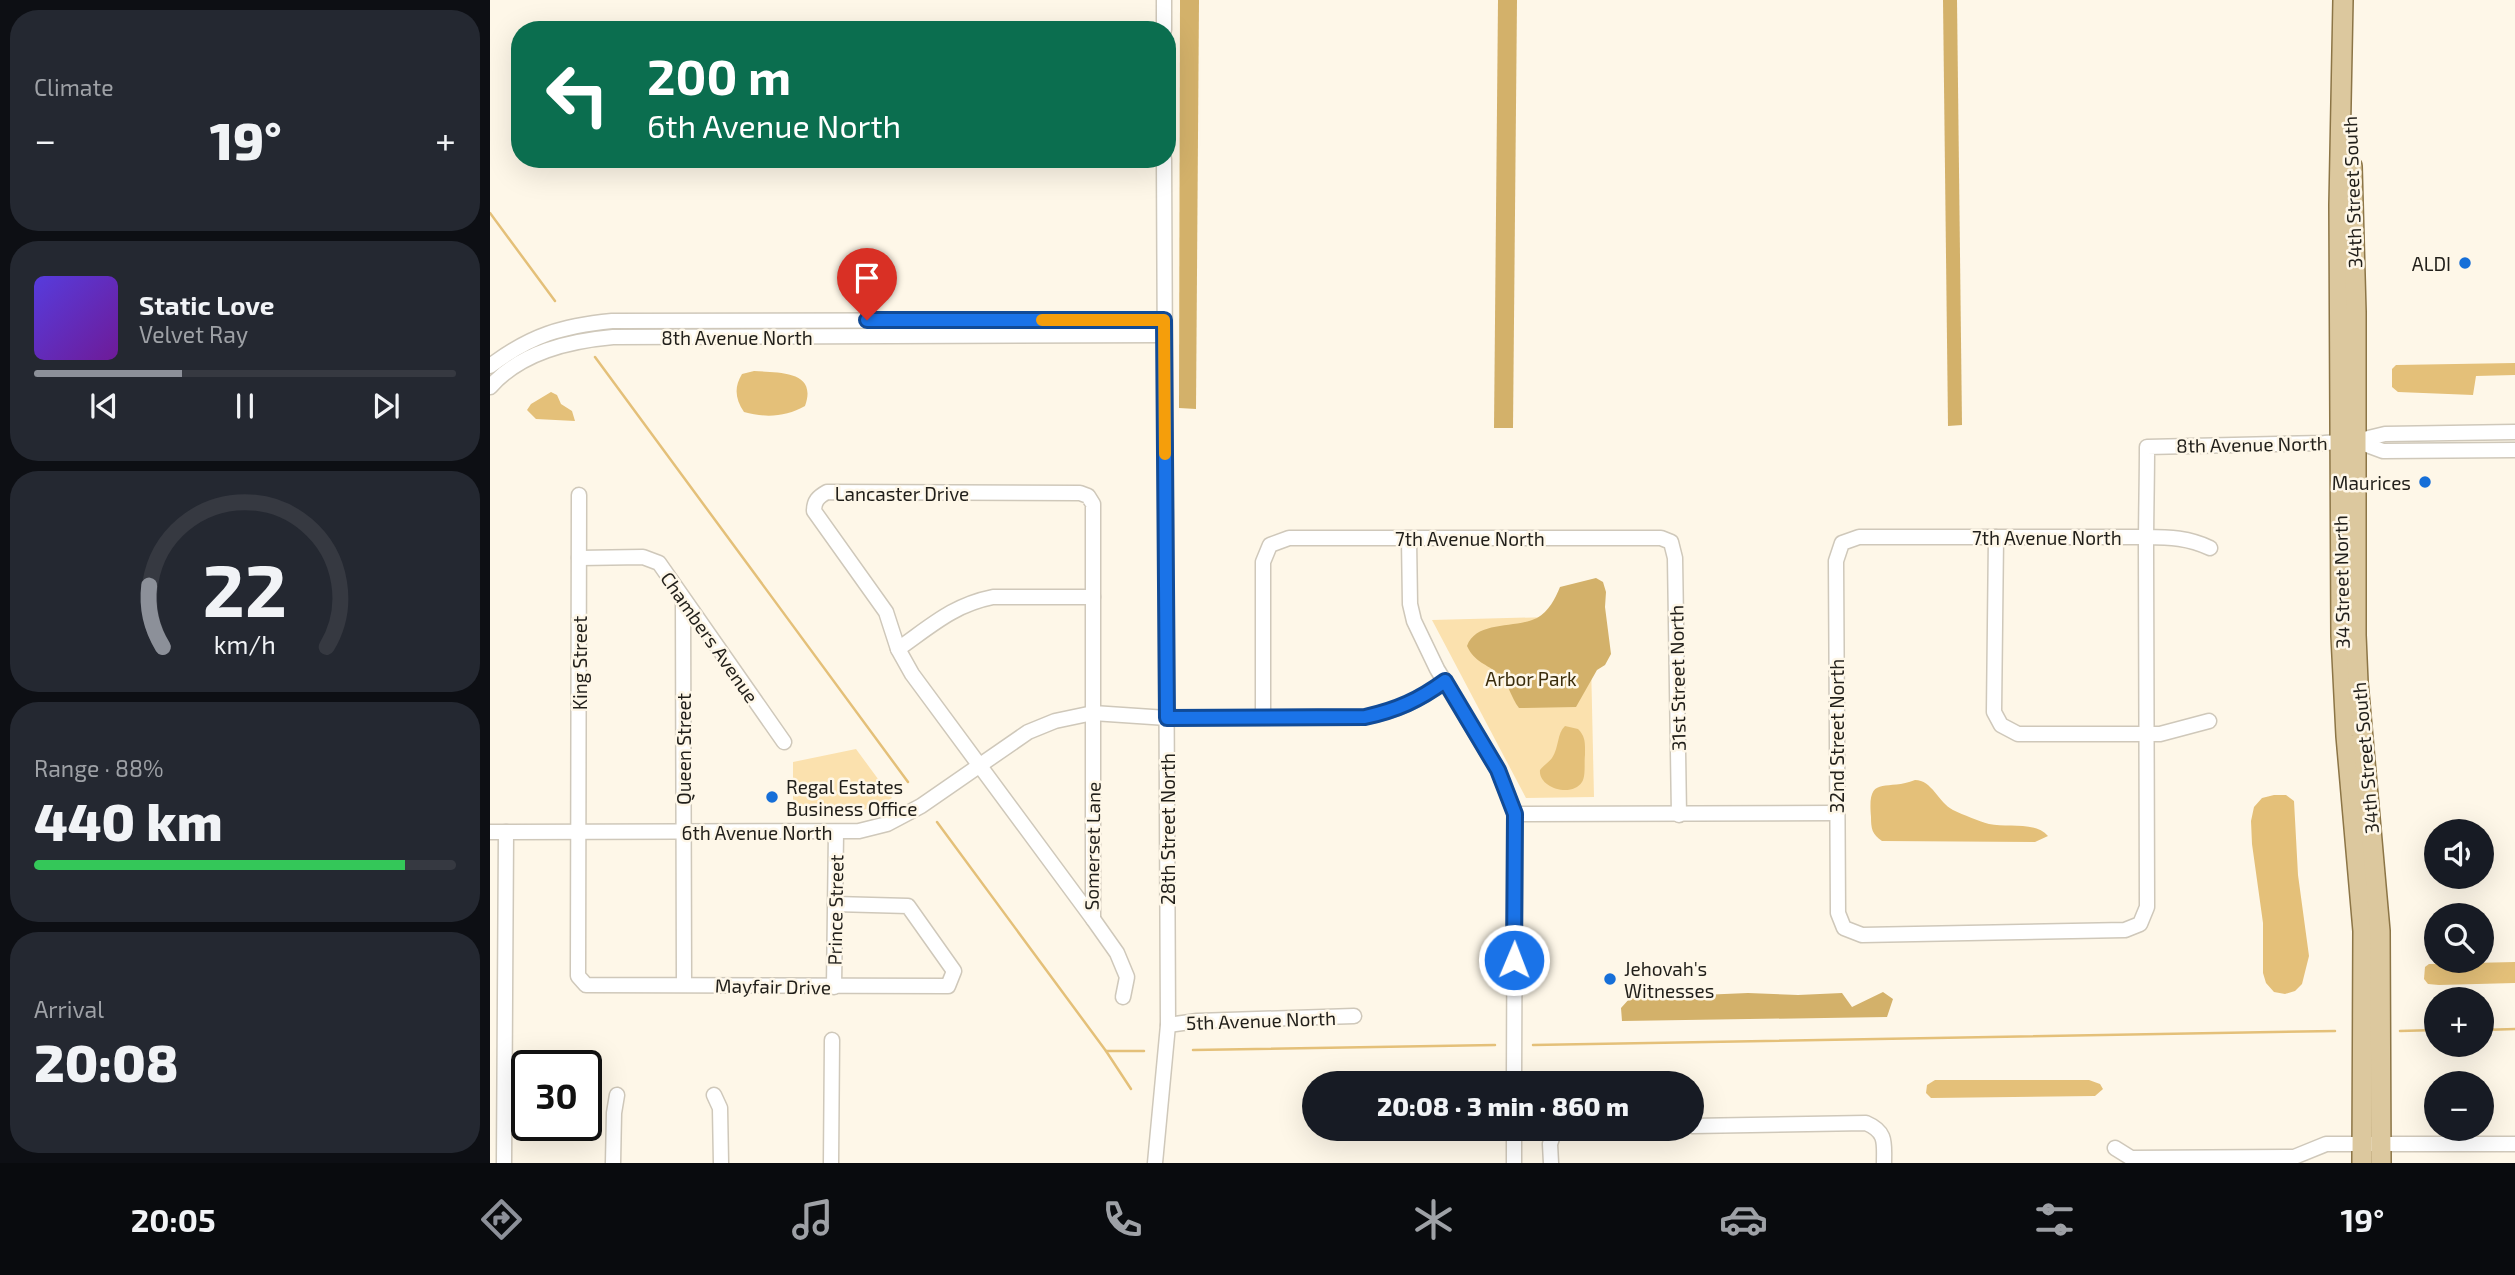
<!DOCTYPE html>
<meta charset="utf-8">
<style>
:root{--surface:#171b24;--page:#242831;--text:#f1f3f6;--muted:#9ea1a6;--line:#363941;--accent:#8c9099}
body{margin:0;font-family:"Exo 2",sans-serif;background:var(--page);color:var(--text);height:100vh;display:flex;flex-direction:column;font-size:26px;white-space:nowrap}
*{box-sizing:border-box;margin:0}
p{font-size:23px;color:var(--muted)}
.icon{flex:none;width:38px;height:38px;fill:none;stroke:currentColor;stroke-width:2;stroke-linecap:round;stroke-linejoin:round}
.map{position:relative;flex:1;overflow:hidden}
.details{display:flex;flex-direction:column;gap:10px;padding:10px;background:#0d0f14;width:490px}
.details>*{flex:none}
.top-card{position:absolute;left:21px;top:21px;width:665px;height:147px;border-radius:28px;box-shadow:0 7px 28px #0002;background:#0b6e4f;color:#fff;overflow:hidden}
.buttons{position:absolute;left:1934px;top:819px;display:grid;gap:14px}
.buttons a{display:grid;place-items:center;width:70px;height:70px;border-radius:50%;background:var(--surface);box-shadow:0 7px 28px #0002;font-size:35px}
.speed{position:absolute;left:21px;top:1050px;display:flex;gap:14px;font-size:35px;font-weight:700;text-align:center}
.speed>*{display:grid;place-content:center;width:91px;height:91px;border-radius:50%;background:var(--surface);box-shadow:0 7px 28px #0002;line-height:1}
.speed .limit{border:4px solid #111;border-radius:10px;background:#fff;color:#111}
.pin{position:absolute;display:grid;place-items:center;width:60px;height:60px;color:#fff;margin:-72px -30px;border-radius:50% 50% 50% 0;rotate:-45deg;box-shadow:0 0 7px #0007}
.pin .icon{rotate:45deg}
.me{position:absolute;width:77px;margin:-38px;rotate:1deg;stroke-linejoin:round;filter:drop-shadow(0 0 5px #0008)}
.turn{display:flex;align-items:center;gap:24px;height:147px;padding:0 21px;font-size:32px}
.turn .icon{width:91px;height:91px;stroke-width:2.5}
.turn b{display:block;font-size:49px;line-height:60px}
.big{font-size:52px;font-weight:800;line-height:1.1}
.details .tile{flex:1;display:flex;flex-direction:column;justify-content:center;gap:10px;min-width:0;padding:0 24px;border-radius:28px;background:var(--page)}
.details .dial{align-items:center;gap:0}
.dial svg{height:182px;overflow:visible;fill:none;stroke:var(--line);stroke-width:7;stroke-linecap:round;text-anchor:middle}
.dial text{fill:var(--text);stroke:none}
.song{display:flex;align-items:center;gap:21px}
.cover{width:84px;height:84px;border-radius:10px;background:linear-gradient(135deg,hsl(250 70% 55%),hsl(280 70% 35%))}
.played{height:7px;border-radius:4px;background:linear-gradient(90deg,var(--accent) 35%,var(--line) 35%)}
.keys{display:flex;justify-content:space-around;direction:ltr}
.heat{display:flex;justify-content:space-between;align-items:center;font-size:38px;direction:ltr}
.charge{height:10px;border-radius:5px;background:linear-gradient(90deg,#34c759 88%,var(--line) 0)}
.trip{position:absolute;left:812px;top:1071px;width:402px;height:70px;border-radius:35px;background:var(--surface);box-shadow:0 7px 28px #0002;font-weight:800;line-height:70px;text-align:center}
.tab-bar{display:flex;height:112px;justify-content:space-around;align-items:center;background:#090b0e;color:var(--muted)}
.tab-bar .icon{width:49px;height:49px}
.tab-bar .current{color:var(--accent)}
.tab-bar b{font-size:32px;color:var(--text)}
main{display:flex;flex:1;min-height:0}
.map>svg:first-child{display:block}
.green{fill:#fbe1ae}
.forest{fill:#d3b16a}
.water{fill:#e4c079}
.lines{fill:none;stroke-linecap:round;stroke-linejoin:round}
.stream{stroke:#e4c079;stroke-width:2.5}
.minor-casing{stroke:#cfc8ba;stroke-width:17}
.major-casing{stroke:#8c7546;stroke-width:22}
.minor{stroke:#fff;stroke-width:14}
.major{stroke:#dcc89e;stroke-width:19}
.route-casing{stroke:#114b97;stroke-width:18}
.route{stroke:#1a73e8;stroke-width:12}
.slow{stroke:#f59e0b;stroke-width:12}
.poi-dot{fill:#166fd8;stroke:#fef7e8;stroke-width:2.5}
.labels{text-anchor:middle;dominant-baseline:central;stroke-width:5;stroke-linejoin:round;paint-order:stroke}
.street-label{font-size:19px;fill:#211f1a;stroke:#fef7e8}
.poi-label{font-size:19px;fill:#211f1a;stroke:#fef7e8;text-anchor:end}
.park-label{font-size:19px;fill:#3a2c0b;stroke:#fef7e8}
</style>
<main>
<section class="details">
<div class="tile"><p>Climate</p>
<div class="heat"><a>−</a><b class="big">19°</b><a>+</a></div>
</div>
<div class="tile">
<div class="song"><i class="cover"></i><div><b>Static Love</b><p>Velvet Ray</p></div></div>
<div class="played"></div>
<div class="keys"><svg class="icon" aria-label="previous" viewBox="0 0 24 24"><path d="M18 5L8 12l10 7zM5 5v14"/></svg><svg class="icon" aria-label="pause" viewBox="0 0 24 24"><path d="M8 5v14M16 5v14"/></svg><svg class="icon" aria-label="next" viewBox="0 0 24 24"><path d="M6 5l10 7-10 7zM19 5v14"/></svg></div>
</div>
<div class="tile dial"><svg viewBox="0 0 100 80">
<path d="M14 69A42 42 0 1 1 86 69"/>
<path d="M14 69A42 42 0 0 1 8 42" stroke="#8c9099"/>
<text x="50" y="56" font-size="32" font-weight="700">22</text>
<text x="50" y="72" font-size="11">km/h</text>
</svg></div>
<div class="tile"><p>Range · 88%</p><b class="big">440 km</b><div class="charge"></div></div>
<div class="tile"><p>Arrival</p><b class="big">20:08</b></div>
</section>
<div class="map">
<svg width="2025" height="1163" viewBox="0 0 2025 1163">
<rect width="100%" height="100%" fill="#fef7e8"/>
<!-- green -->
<g class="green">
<polygon points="1100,616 1104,797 1036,798 942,620"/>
<path d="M366,749l36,49c-30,19 -65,15 -99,15v-51z"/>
</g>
<!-- forest -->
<g class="forest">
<polygon points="690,0 709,0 706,409 689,408"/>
<polygon points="1008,0 1027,0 1023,428 1004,428"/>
<polygon points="1453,0 1467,0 1472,425 1458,426"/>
<path d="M1106,578l7,4 3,10 -1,15 6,47 -6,11 -8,5 -21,37 -57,1c-8,-10 -11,-26 -19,-33 -14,-12 -25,-12 -33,-29 10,-26 48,-17 70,-28 12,-7 18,-19 23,-31z"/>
<polygon points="1393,992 1403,999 1397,1017 1132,1021 1131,1008 1140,998 1258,993 1308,995 1352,993 1362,1007"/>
</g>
<!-- water -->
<g class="water">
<polygon points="2025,363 2025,375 1986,376 1983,395 1908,392 1902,387 1902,369 1906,365"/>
<path d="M264,371c24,2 64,-1 51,35 -19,11 -40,12 -61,6 -9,-13 -10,-25 -2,-38z"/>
<polygon points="61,392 67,395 71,404 82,411 85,421 46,419 37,410 41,404"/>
<path d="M1075,726l13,3c8,8 7,15 7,26 -1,8 1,21 -3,27 -10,16 -44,6 -42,-12 3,-4 9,-8 12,-12 7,-10 5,-25 13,-32z"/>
<path d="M1425,780c17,0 23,22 38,30 11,5 25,11 36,14 18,4 46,-3 59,12l-13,6 -153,-1c-10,-7 -11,-12 -11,-24 -4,-44 14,-25 44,-37z"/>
<polygon points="1784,795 1796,795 1804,801 1808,875 1819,956 1812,984 1805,991 1795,994 1784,992 1776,983 1773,973 1773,923 1762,844 1761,821 1764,807 1772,798"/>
<polygon points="2025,962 2025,983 1949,985 1938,984 1934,979 1935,967 1939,964"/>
<polygon points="1445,1080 1599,1080 1610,1084 1613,1089 1605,1096 1441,1098 1436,1093 1437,1085"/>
</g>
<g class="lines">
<!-- stream -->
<g class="stream">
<polyline points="0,213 65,301"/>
<polyline points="105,357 418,782"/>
<polyline points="447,822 616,1051 641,1089"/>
<polyline points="1992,1030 2025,1029"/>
<polyline points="1910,1031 1946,1030"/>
<polyline points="1043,1045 1845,1031"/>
<polyline points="703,1050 1005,1045"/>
<polyline points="616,1051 654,1051"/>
</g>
<!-- minor casing -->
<g class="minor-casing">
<g id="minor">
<polyline points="674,30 674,0"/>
<path d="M0,366c41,-31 72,-40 122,-45l552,-1"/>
<path d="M0,387c31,-35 79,-46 123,-50l551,-2"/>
<polyline points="1866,441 1893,451 2025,450"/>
<path d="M337,492l253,1 8,3 5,8v415l-181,-245 -14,-25 -12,-37 -72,-101c0,-10 4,-14 13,-19z"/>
<polyline points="89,495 88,976 96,985 458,986 464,971 418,906 345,904"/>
<polyline points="1506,537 1504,712 1511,725 1528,734 1670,734 1719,721"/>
<polyline points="919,539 920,604 924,621 947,669 1008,770 1025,814 1024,1083"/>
<path d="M1720,548c-21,-10 -40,-11 -64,-11h-287l-17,6 -6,18 2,352 6,15 18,7 263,-5 15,-6 7,-17 -1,-358c0,-34 1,-68 1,-102l177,-4 32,-2 29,-7 130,-2"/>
<polyline points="89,558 153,557 169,563 294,742"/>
<polyline points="193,599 194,984"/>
<path d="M408,649c33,-23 55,-44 95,-52h100"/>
<polyline points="773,717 773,562 780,545 799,538 1171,538 1181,542 1185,558 1189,815"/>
<polyline points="1025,814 1346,813"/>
<path d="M0,832l369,-1 28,-7 34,-18 107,-74 27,-11 38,-8 74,5 198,-1c33,-7 53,-16 80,-36"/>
<polyline points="603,919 627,953 637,977 633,997"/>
<polyline points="344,987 346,832"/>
<polyline points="678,1025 707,1021 864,1016"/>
<polyline points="224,1095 230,1108 231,1163"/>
<path d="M1202,1126l174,-3c21,9 18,20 18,40"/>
<polyline points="1625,1148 1641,1158 1804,1157 1836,1144 2025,1144"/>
<polyline points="14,1163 16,832"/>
<polyline points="123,1163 124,1113 127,1095"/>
<polyline points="341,1163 342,1040"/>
<polyline points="665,1163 678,1025 674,159"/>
<polyline points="1024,1163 1024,1129"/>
<polyline points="1061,1163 1060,1144 1064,1132 1072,1129"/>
</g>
</g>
<!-- major casing -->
<g class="major-casing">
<g id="major">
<polyline points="1853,0 1849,205 1851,636 1856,736 1873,931 1872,1163"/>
<polyline points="1862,166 1866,312 1866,635 1868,682 1890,931 1891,1163"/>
</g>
</g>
<!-- minor -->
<use href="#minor" class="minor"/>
<!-- major -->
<use href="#major" class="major"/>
</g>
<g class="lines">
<!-- route casing -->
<g class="route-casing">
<path id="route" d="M377,320h297l3,398 198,-1c32,-7 54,-17 80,-36l53,89 17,44 -1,146"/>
</g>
<!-- route -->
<use href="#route" class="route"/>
<!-- slow -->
<polyline class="slow" points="552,320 674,320 675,454"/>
</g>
<!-- markers -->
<g class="poi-dot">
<circle cx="1975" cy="263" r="7"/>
<circle cx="1935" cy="482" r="7"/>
<circle cx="282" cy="797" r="7"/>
<circle cx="1120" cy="979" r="7"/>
</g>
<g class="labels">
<!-- street labels -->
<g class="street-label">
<text transform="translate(1862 192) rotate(-92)">34th Street South</text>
<text x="247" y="337">8th Avenue North</text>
<text transform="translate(1762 444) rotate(-1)">8th Avenue North</text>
<text x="412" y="493">Lancaster Drive</text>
<text x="1557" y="537">7th Avenue North</text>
<text x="980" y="538">7th Avenue North</text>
<text transform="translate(1851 582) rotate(-91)">34 Street North</text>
<text transform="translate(220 637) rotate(55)">Chambers Avenue</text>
<text transform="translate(89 663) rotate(-90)">King Street</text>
<text transform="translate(1187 678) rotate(-91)">31st Street North</text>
<text transform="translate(1346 736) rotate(-90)">32nd Street North</text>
<text transform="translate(193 749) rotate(-90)">Queen Street</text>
<text transform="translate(1875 758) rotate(-95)">34th Street South</text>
<text transform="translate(677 829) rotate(-90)">28th Street North</text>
<text x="267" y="832">6th Avenue North</text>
<text transform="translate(602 846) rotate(-89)">Somerset Lane</text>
<text transform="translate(345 910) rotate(-89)">Prince Street</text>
<text transform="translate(283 986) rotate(1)">Mayfair Drive</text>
<text transform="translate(771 1020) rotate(-2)">5th Avenue North</text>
</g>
<!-- poi labels -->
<g class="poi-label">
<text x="1961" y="263">ALDI</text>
<text x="1921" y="482">Maurices</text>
<text x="296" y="786" text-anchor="start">Regal Estates<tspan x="296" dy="22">Business Office</tspan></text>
<text x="1134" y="968" text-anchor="start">Jehovah's<tspan x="1134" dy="22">Witnesses</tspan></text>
</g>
<!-- park labels -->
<g class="park-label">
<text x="1041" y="678">Arbor Park</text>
</g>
</g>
</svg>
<div class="buttons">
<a><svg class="icon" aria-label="sound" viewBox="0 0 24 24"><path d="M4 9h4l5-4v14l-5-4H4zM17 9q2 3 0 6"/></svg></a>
<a><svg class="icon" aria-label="search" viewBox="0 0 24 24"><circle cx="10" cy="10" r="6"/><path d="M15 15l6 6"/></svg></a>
<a>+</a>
<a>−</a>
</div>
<div class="speed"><div class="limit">30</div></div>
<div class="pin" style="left:377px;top:320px;background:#d93025"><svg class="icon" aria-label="arrive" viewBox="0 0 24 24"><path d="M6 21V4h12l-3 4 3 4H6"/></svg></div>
<svg class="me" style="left:1024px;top:960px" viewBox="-20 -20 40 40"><circle r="17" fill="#1a73e8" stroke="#fff" stroke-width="3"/><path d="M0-11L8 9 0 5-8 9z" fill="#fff"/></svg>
<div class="trip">20:08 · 3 min · 860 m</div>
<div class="top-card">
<div class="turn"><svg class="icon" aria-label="left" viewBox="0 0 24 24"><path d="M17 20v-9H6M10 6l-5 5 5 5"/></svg><div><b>200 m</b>6th Avenue North</div></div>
</div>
</div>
</main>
<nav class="tab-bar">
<b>20:05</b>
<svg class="icon current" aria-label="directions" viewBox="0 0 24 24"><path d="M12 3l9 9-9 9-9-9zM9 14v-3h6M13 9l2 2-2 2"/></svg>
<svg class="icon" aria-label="music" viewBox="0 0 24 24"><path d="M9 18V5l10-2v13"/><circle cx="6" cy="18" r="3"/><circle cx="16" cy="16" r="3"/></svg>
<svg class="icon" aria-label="phone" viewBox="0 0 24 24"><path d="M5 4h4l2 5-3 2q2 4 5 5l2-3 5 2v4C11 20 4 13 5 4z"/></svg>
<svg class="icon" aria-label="climate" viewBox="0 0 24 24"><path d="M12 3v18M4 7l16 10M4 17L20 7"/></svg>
<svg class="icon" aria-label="car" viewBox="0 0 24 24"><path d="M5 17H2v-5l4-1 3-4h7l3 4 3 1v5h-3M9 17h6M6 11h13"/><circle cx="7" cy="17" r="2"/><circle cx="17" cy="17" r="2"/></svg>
<svg class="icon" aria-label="filters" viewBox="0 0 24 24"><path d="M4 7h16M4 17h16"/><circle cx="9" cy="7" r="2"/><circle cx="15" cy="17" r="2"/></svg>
<b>19°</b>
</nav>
